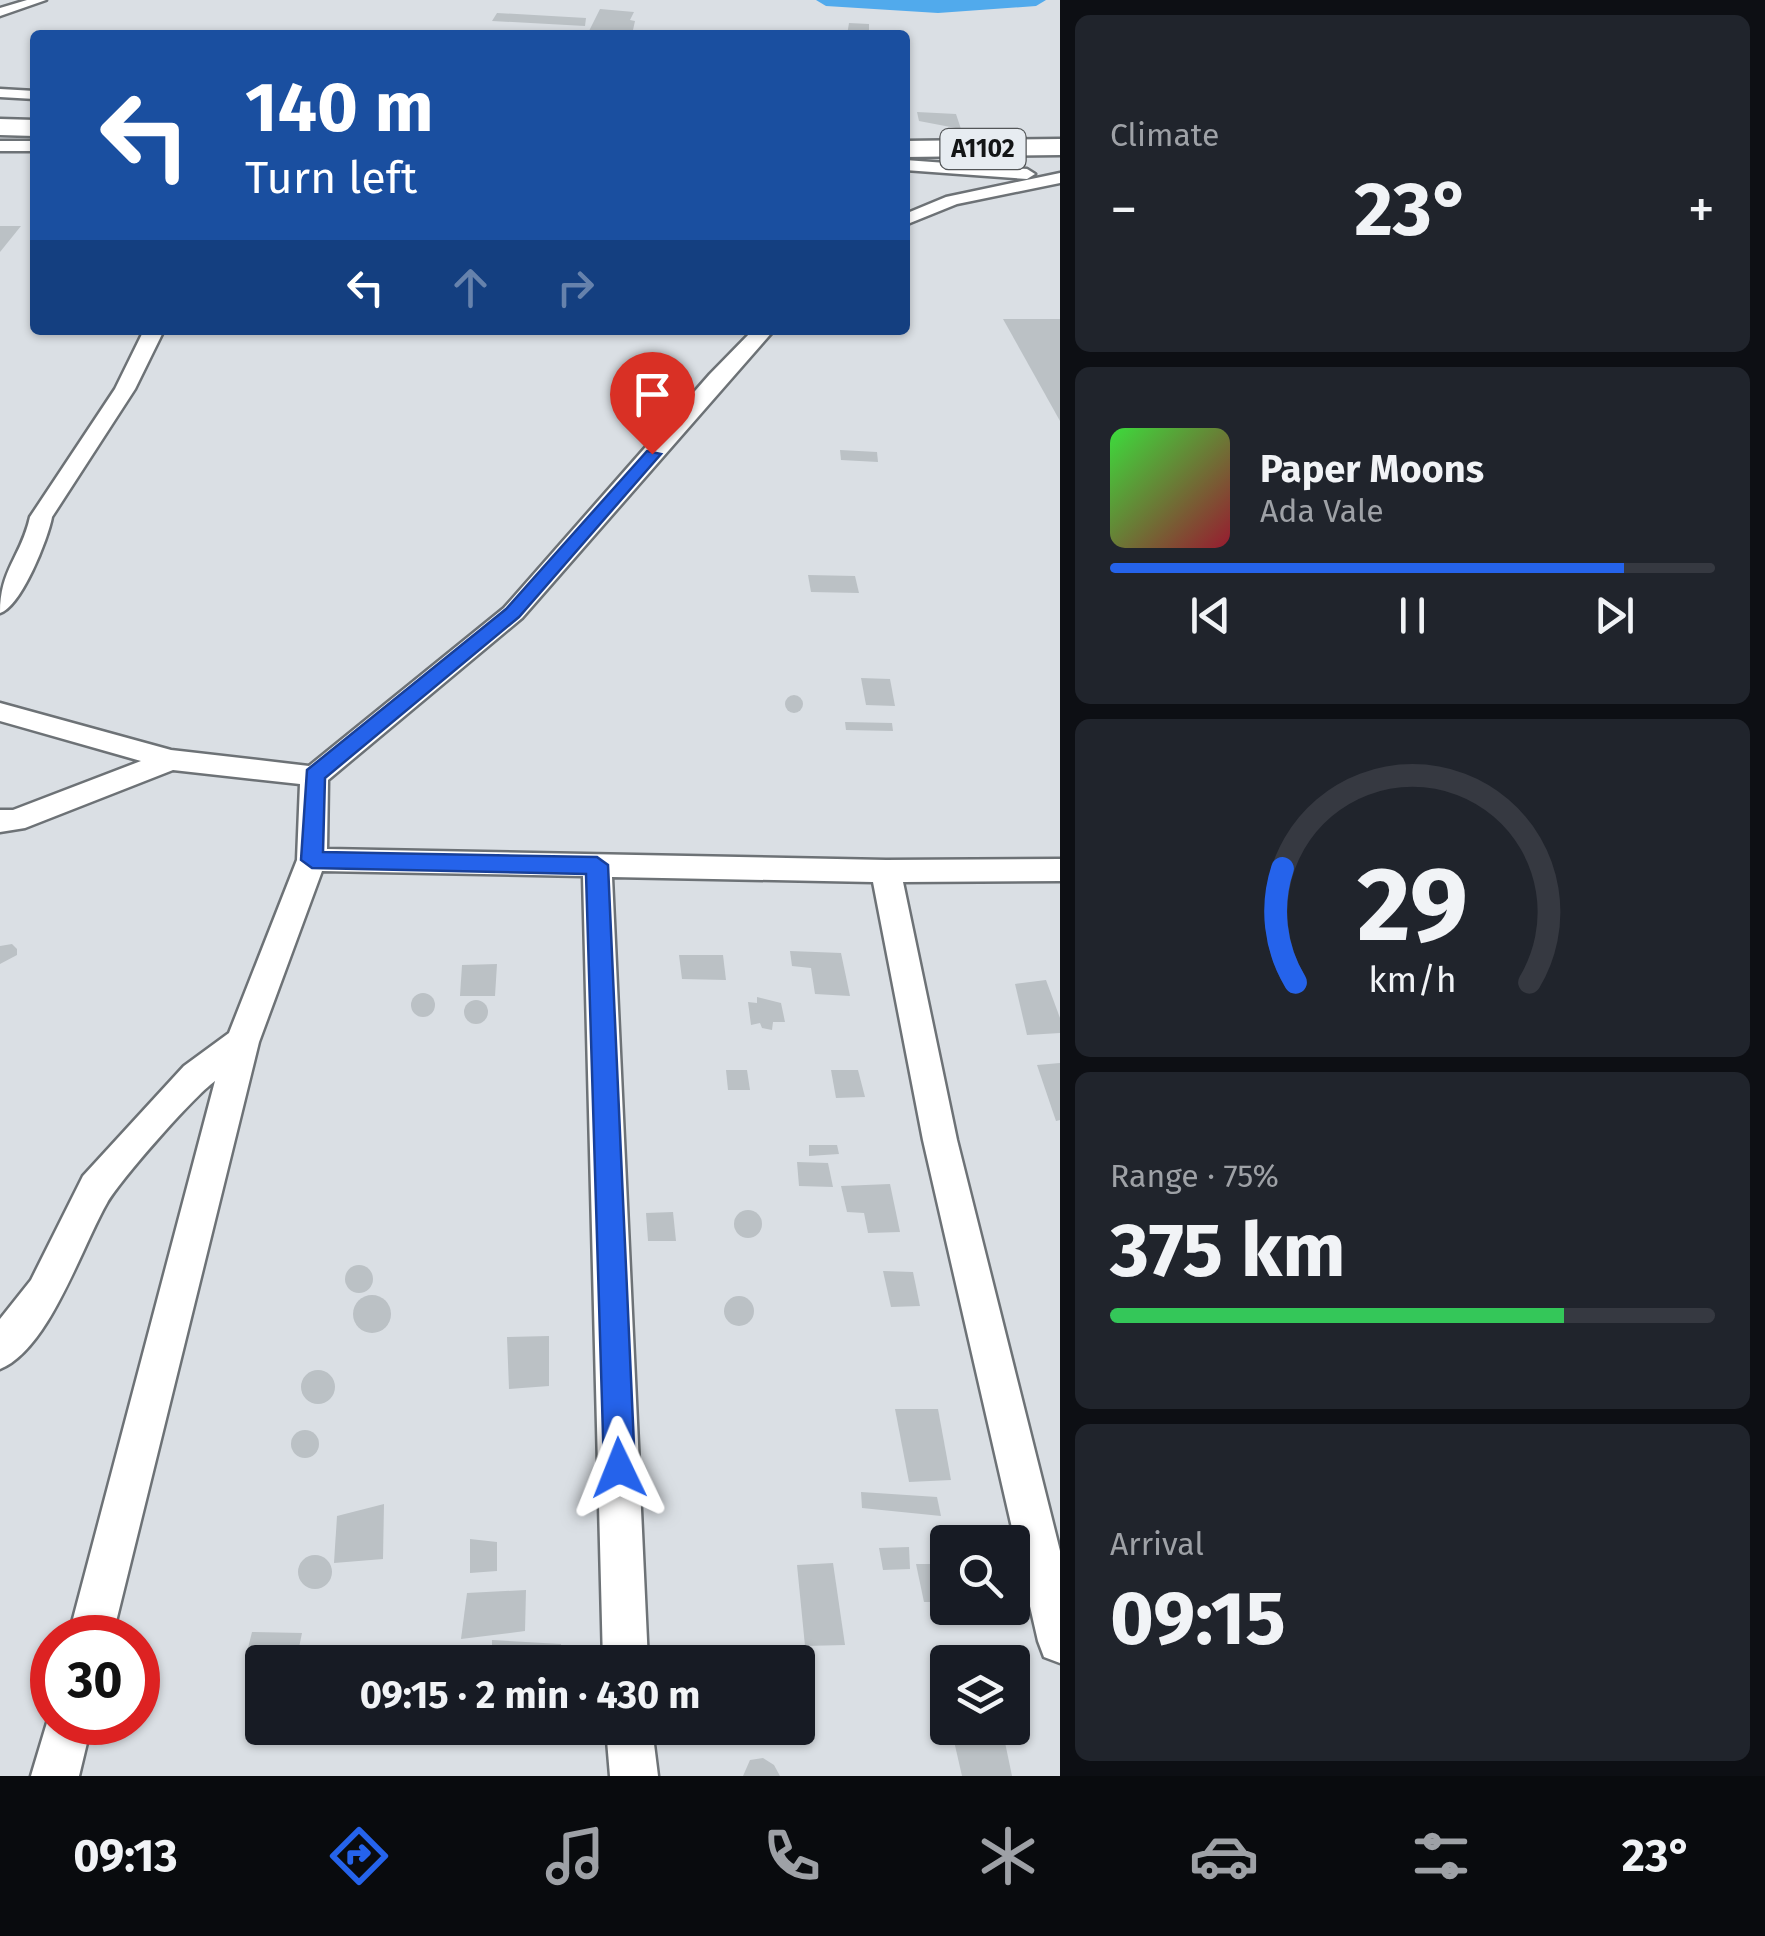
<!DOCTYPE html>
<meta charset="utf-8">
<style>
:root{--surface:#171b24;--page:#20242c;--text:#f1f3f6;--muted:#9ea1a6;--line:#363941;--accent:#2563eb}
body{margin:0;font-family:"Fira Sans",sans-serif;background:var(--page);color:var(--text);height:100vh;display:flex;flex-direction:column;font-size:38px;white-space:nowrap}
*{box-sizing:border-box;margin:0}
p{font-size:32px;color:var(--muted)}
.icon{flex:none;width:55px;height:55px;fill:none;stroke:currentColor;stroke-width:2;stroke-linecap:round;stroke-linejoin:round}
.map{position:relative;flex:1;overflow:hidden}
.side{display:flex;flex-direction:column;gap:15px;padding:15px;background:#0d0f14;width:705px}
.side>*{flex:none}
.top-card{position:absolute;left:30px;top:30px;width:880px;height:305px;border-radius:10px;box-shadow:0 2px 8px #0004;background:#1a4fa0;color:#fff;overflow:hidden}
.fabs{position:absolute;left:930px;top:1525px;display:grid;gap:20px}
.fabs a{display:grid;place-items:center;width:100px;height:100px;border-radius:10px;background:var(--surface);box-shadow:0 2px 8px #0004;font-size:50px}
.speed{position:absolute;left:30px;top:1615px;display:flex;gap:20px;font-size:50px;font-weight:700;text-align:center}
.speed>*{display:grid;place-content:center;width:130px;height:130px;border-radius:50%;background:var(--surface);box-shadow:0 2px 8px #0004;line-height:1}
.speed .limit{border:15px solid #d22;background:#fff;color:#111}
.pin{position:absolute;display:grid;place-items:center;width:85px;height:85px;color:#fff;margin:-102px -42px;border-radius:50% 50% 50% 0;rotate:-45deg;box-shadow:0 0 10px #0007}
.pin .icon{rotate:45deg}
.me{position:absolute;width:110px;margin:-55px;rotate:358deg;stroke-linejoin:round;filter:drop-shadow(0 0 8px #0008)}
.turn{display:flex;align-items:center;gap:35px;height:210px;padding:0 50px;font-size:45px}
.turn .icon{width:130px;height:130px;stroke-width:2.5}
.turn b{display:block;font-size:70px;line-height:85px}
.lanes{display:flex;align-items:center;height:95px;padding:0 50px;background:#0003;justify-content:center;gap:50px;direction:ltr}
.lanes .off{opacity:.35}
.big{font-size:75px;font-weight:700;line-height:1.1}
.side .widget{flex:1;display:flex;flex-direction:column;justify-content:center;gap:15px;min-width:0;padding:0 35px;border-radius:15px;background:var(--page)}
.side .dial{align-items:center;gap:0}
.dial svg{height:260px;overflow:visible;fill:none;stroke:var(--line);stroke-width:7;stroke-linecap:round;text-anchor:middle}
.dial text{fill:var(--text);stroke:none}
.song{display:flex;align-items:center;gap:30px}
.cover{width:120px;height:120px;border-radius:15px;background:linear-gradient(135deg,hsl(120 70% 55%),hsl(350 70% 35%))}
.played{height:10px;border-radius:5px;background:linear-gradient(90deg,var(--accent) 85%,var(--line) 85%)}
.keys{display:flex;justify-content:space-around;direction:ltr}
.heat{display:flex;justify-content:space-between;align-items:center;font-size:55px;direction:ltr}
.charge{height:15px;border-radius:8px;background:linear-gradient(90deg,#34c759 75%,var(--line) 0)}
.trip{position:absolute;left:245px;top:1645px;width:570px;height:100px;border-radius:10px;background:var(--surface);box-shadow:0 2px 8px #0004;font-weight:700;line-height:100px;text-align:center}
.dock{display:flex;height:160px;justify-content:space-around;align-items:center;background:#090b0e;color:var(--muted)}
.dock .icon{width:70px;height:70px}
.dock .active{color:var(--accent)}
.dock b{font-size:45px;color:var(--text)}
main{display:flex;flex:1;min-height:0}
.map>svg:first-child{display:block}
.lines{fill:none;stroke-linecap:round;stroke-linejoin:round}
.river{fill:#51aaec;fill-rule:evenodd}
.building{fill:#bbc1c5}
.street-casing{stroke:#6d7276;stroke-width:5}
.primary-casing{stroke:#6d7276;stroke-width:5}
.street{fill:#fff;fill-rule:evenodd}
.primary{fill:#fff;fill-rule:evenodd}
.route{fill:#2563eb;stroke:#184099;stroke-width:2.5}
.labels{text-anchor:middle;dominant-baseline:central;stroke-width:9;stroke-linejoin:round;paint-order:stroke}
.shield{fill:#e7ecf1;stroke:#535658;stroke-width:2.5}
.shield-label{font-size:25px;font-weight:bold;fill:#131516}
</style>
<main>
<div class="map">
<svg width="1060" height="1776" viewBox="0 0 1060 1776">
<rect width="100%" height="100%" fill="#dadfe4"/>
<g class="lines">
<!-- river -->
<polygon class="river" points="816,0 1046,0 1036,6 938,13 826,6"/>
</g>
<!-- building -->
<g class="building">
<polygon points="600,9 634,12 630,20 635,21 633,30 625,35 587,35"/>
<polygon points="497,13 586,18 585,26 492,21"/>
<polygon points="849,23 869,24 869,35 847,35"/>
<polygon points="917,112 956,114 961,129 919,121"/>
<polygon points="0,226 21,226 0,252"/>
<polygon points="1003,319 1060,319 1060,421"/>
<polygon points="840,450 877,452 878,462 841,460"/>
<polygon points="808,575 855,576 859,593 811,592"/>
<polygon points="861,678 890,679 895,706 866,705"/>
<circle cx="794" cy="704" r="9"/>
<polygon points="845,722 892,723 893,731 846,730"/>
<polygon points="12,944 17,949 17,955 0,964 0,946"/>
<polygon points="790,951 841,953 850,996 815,994 811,968 792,966"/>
<polygon points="679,955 723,955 726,980 682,979"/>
<polygon points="497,964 495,996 460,996 462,965"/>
<polygon points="1046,980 1060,1018 1060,1033 1027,1035 1015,984"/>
<circle cx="423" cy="1005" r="12"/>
<polygon points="757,997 781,1003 785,1022 773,1022 772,1030 762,1028 760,1023 751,1025 748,1002 757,1003"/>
<circle cx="476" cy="1012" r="12"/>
<polygon points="1060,1063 1060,1120 1056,1121 1037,1065"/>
<polygon points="726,1070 747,1070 750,1090 728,1090"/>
<polygon points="831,1070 858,1070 865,1097 836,1098"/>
<polygon points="809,1145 837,1145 839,1154 809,1156"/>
<polygon points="797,1162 828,1163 833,1187 799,1186"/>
<polygon points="890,1184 900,1232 868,1233 864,1213 847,1212 841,1186"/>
<circle cx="748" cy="1224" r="14"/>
<polygon points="673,1212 676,1241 648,1241 646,1213"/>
<circle cx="359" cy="1279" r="14"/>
<polygon points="883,1271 913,1272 920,1306 891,1307"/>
<circle cx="372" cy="1314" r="19"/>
<circle cx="739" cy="1311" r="15"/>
<polygon points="549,1336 549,1386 509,1389 507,1337"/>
<circle cx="318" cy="1387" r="17"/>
<polygon points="895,1409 938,1409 951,1480 909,1482"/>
<circle cx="305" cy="1444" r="14"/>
<polygon points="861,1492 937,1497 941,1516 862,1508"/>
<polygon points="384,1504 383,1559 334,1563 337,1516"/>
<polygon points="470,1539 497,1542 497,1571 470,1573"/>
<polygon points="909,1547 910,1569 883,1570 879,1548"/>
<circle cx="315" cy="1572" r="17"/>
<polygon points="833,1563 845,1645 805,1646 797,1565"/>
<polygon points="916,1564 948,1564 948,1602 924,1602"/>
<polygon points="526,1590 525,1631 461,1639 467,1593"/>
<polygon points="252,1632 302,1633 296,1662 245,1660"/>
<polygon points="492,1640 561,1644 562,1662 492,1662"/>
<polygon points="951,1728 1002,1728 1012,1776 962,1776"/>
<polygon points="763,1758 774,1765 780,1776 743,1776 750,1760"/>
</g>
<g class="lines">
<!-- street casing -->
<g class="street-casing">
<g id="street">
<polygon points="27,0 46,0 0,16 0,8"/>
<polygon points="0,89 35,91 35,99 0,97"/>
<rect x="0" y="141" width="35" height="10"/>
<polygon points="905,160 1027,169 1035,174 1027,179 905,170"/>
<polygon points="1060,173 1060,183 957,204 905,225 905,214 946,197"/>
<path d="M144,330h20l-29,59 -83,128c-4,22 -31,90 -52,96 0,-44 21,-56 30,-96l85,-128z"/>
<path d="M753,330h21l-252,288 -194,162 -1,69 559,11 174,-1v22l-157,1 54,258 103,411v112l-16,-6 -6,-16 -115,-501 -50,-258 -261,-5 36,785h-45l-20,-786 -261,-5 -63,171 -147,596h-44l147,-557c-22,16 -94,98 -108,122 -26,45 -58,146 -107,166v-50l31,-39 52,-104 101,-110 45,-33 68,-173 3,-76 -127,-14 -148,58 -25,4v-22h13l128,-49 -141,-40v-18l171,47 138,16 195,-158 206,-234z"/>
<polygon points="52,1706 52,1722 92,1722 79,1776 31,1776"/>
<polygon points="606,1728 652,1728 658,1776 610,1776"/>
</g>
</g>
<!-- primary casing -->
<g class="primary-casing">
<g id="primary">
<polygon points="0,119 35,120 35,136 0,135"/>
<polygon points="1060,139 1060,155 905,157 905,141"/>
</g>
</g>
<!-- street -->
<use href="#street" class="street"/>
<!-- primary -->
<use href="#primary" class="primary"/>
</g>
<!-- route -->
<polygon class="route" points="647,451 661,454 519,617 325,778 323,852 597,857 608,865 635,1468 630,1479 619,1484 608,1479 604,1468 586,874 312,868 301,860 307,770 506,609"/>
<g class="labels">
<!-- shield labels -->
<rect class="shield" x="940.5" y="129" width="85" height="40" rx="8"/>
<g class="shield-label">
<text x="983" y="149">A1102</text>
</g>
</g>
</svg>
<div class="fabs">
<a><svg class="icon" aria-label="search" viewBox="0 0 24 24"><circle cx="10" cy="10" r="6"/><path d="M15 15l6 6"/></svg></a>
<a><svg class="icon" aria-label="layers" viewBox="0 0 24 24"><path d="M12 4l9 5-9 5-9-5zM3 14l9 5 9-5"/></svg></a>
</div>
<div class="speed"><div class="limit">30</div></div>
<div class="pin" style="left:652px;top:454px;background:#d93025"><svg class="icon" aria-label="arrive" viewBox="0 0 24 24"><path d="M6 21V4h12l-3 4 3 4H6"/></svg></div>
<svg class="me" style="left:619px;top:1468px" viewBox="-20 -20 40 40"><path d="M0-17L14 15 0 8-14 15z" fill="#2563eb" stroke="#fff" stroke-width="4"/></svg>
<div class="trip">09:15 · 2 min · 430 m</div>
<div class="top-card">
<div class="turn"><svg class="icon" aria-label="left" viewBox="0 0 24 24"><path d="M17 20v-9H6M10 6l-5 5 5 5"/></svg><div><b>140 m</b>Turn left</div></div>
<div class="lanes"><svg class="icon" aria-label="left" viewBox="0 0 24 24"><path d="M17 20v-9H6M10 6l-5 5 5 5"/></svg><svg class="icon off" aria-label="ahead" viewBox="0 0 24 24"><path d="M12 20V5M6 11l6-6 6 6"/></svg><svg class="icon off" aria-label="right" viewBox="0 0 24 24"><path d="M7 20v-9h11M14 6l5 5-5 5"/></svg></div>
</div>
</div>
<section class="side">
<div class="widget"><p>Climate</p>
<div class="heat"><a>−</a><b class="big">23°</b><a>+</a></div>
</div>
<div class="widget">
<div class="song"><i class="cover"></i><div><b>Paper Moons</b><p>Ada Vale</p></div></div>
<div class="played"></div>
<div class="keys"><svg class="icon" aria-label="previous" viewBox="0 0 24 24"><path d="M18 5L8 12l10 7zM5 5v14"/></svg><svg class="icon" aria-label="pause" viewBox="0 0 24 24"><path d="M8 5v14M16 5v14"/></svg><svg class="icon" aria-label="next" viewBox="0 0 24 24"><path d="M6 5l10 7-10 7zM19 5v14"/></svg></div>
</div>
<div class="widget dial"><svg viewBox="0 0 100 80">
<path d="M14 69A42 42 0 1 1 86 69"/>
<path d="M14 69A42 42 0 0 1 10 34" stroke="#2563eb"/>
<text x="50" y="56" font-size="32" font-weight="700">29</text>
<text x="50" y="72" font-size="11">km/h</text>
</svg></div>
<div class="widget"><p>Range · 75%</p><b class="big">375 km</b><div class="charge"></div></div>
<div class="widget"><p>Arrival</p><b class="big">09:15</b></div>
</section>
</main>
<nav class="dock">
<b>09:13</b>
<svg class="icon active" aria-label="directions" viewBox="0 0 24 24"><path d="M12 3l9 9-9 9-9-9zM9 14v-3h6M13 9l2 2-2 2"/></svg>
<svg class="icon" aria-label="music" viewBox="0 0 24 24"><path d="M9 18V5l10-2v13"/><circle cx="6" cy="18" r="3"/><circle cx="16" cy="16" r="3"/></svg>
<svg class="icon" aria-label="phone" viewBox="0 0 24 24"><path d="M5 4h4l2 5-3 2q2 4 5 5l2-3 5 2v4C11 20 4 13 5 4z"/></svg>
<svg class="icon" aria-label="climate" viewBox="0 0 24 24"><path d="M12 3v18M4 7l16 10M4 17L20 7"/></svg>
<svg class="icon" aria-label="car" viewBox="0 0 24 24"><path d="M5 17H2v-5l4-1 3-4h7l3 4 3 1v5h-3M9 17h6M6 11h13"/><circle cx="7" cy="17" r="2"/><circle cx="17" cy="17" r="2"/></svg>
<svg class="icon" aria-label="filters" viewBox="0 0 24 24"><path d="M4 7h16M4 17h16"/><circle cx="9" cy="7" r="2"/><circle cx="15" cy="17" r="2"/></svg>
<b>23°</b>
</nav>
